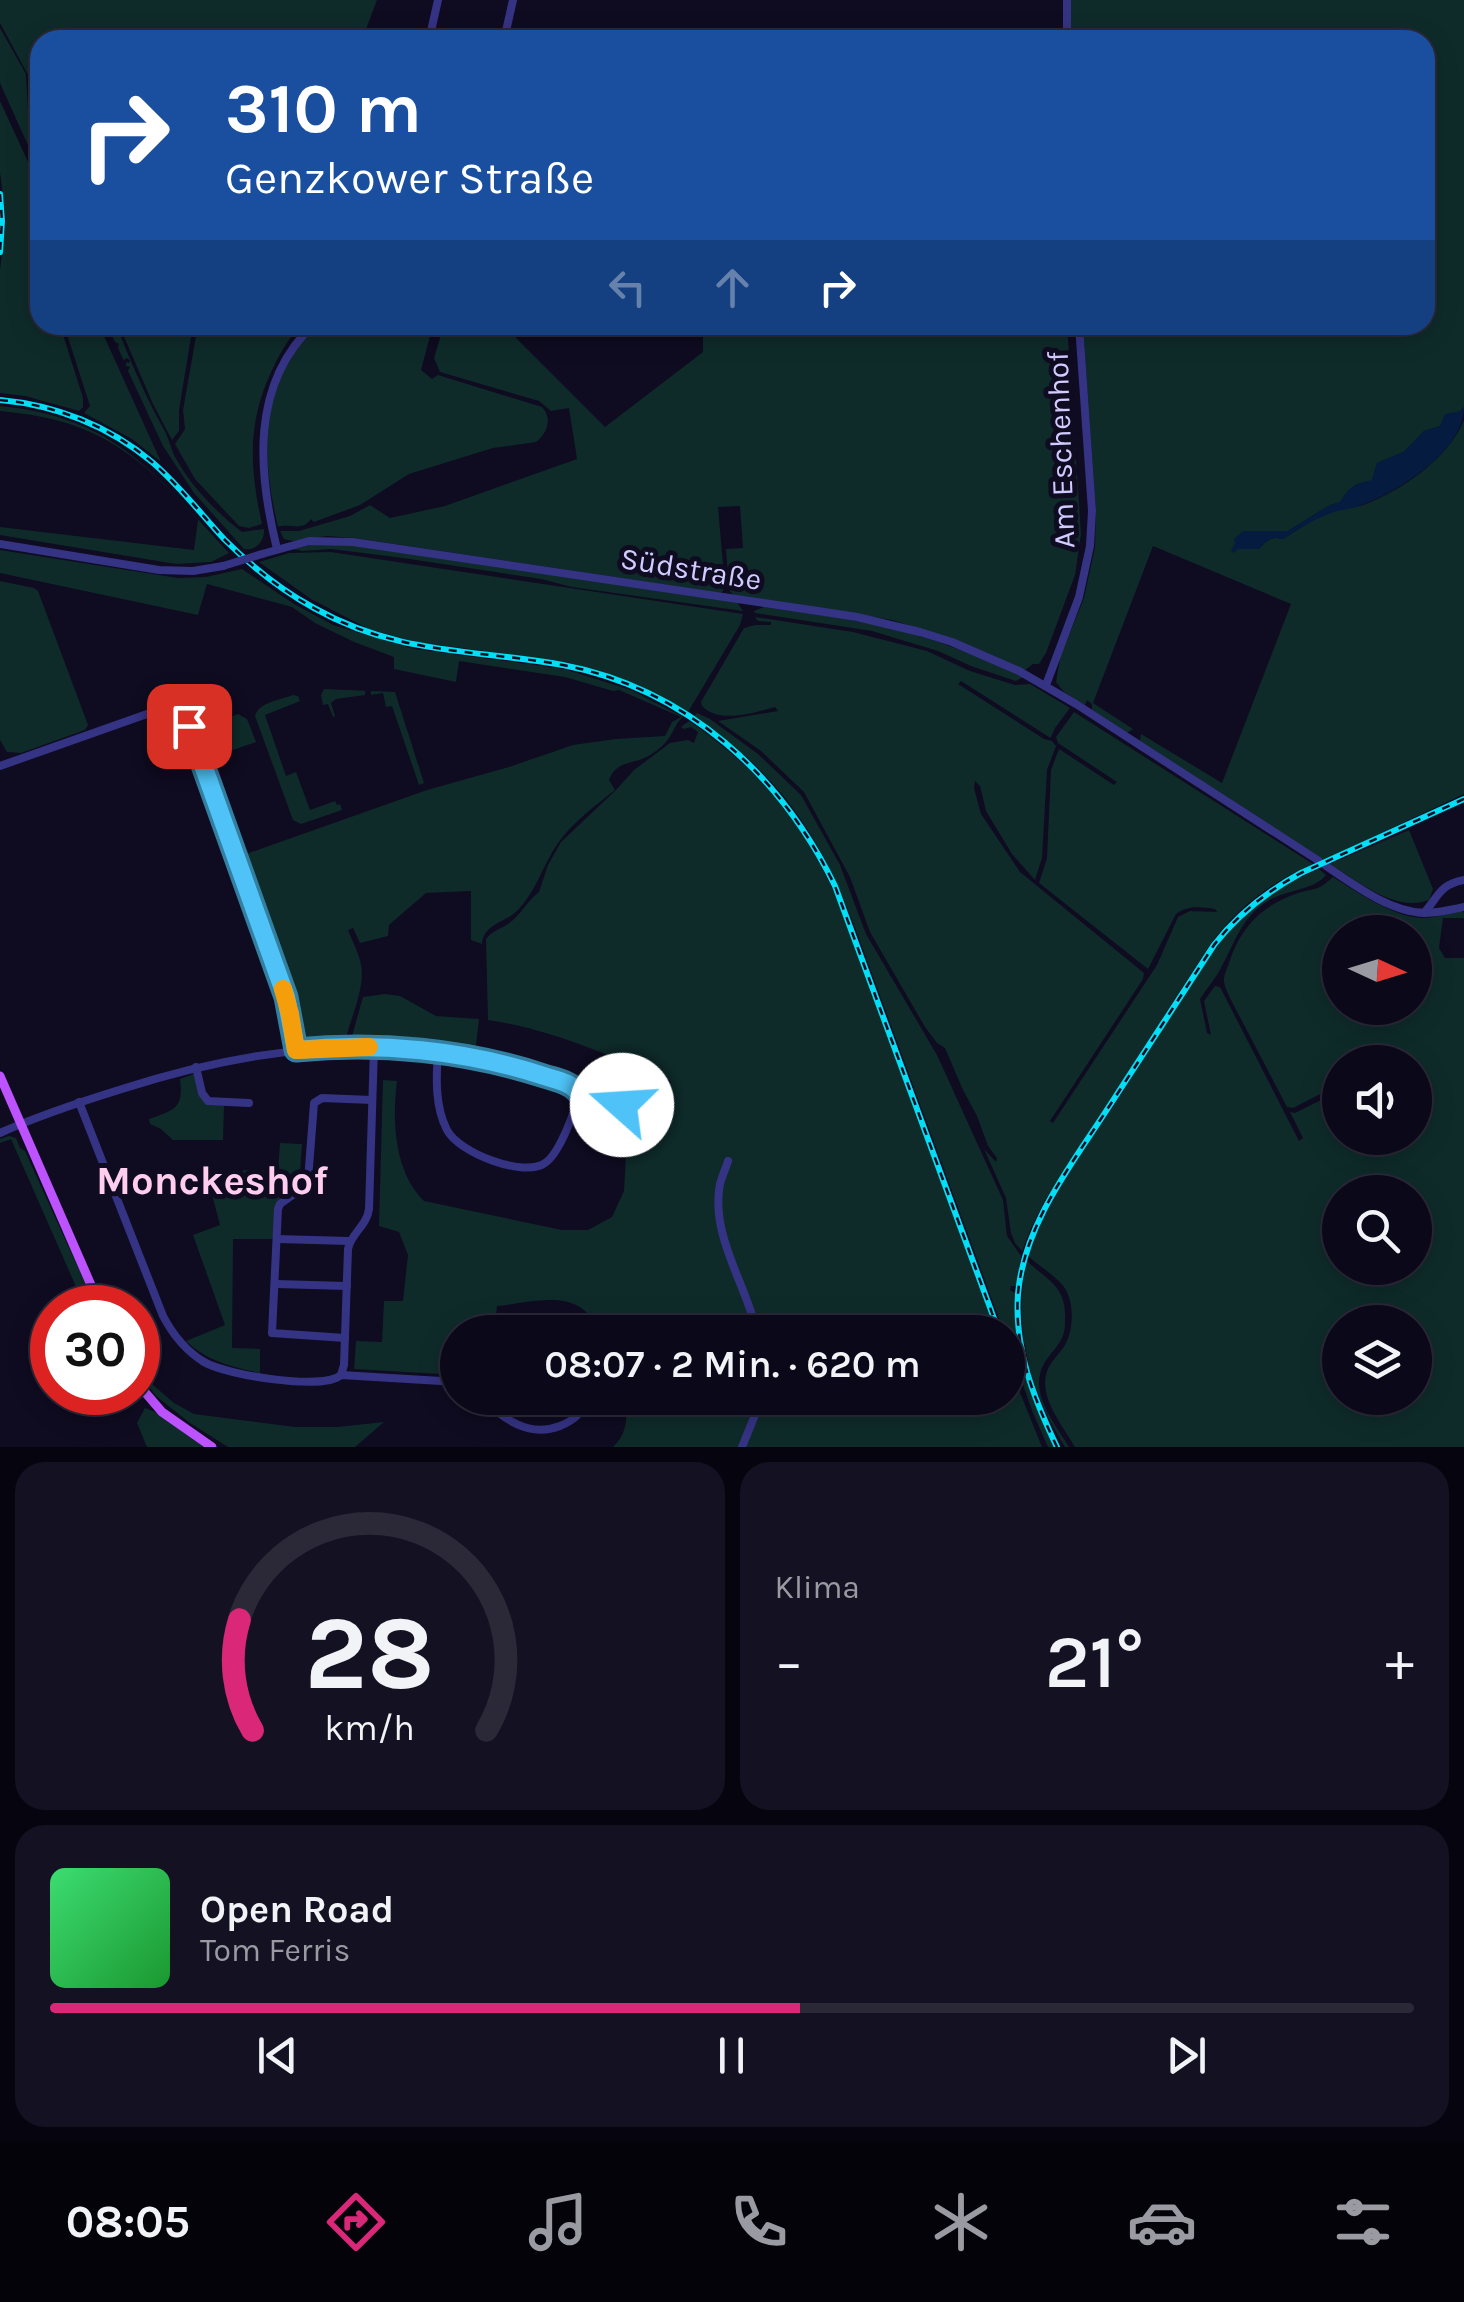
<!DOCTYPE html>
<html lang="de">
<meta charset="utf-8">
<style>
:root{--surface:#0b0819;--page:#141122;--text:#f1f3f6;--muted:#9a9aa2;--line:#2b2938;--accent:#db2777}
body{margin:0;font-family:Karla,sans-serif;background:var(--page);color:var(--text);height:100vh;display:flex;flex-direction:column;font-size:38px;white-space:nowrap}
*{box-sizing:border-box;margin:0}
p{font-size:32px;color:var(--muted)}
.icon{flex:none;width:55px;height:55px;fill:none;stroke:currentColor;stroke-width:2;stroke-linecap:round;stroke-linejoin:round}
.map{position:relative;height:1447px;overflow:hidden}
.sheet{display:flex;flex-direction:column;gap:15px;padding:15px;background:#06040e;flex:1}
.sheet>*{flex:none}
.guide{position:absolute;left:30px;top:30px;width:1405px;height:305px;border-radius:30px;box-shadow:0 5px 25px #0003,0 0 0 2px var(--line);background:#1a4fa0;color:#fff;overflow:hidden}
.needle{width:65px;rotate:94deg}
.tools{position:absolute;left:1322px;top:915px;display:grid;gap:20px}
.tools a{display:grid;place-items:center;width:110px;height:110px;border-radius:50%;background:var(--surface);box-shadow:0 5px 25px #0003,0 0 0 2px var(--line);font-size:50px}
.speed{position:absolute;left:30px;top:1285px;display:flex;gap:20px;font-size:50px;font-weight:700;text-align:center}
.speed>*{display:grid;place-content:center;width:130px;height:130px;border-radius:50%;background:var(--surface);box-shadow:0 5px 25px #0003,0 0 0 2px var(--line);line-height:1}
.speed .limit{border:15px solid #d22;background:#fff;color:#111}
.pin{position:absolute;display:grid;place-items:center;width:85px;height:85px;color:#fff;margin:-42px;border-radius:20px;box-shadow:0 5px 15px #0006}
.me{position:absolute;width:110px;margin:-55px;rotate:289deg;stroke-linejoin:round;filter:drop-shadow(0 0 8px #0008)}
.turn{display:flex;align-items:center;gap:35px;height:210px;padding:0 30px;font-size:45px}
.turn .icon{width:130px;height:130px;stroke-width:2.5}
.turn b{display:block;font-size:70px;line-height:85px}
.lanes{display:flex;align-items:center;height:95px;padding:0 30px;background:#0003;justify-content:center;gap:50px;direction:ltr}
.lanes .off{opacity:.35}
.big{font-size:75px;font-weight:600;line-height:1.1}
.sheet .tile{flex:1;display:flex;flex-direction:column;justify-content:center;gap:15px;min-width:0;padding:0 35px;border-radius:30px;background:var(--page)}
.sheet .dial{align-items:center;gap:0}
.dial svg{height:260px;overflow:visible;fill:none;stroke:var(--line);stroke-width:7;stroke-linecap:round;text-anchor:middle}
.dial text{fill:var(--text);stroke:none}
.song{display:flex;align-items:center;gap:30px}
.cover{width:120px;height:120px;border-radius:15px;background:linear-gradient(135deg,hsl(140 70% 55%),hsl(130 70% 35%))}
.played{height:10px;border-radius:5px;background:linear-gradient(90deg,var(--accent) 55%,var(--line) 55%)}
.keys{display:flex;justify-content:space-around;direction:ltr}
.heat{display:flex;justify-content:space-between;align-items:center;font-size:55px;direction:ltr}
.sheet .tiles{flex:1;display:grid;gap:15px;grid-template-columns:1fr 1fr}
.tile:last-child{grid-column:span 2}
.trip{position:absolute;left:440px;top:1315px;width:585px;height:100px;border-radius:50px;background:var(--surface);box-shadow:0 5px 25px #0003,0 0 0 2px var(--line);font-weight:600;line-height:100px;text-align:center}
.tabs{display:flex;height:160px;justify-content:space-around;align-items:center;background:#04030a;color:var(--muted)}
.tabs .icon{width:70px;height:70px}
.tabs .current{color:var(--accent)}
.tabs b{font-size:45px;color:var(--text)}
.map>svg:first-child{display:block}
.green{fill:#0e2b2a;fill-rule:evenodd}
.water{fill:#061b40}
.lines{fill:none;stroke-linecap:round;stroke-linejoin:round}
.minor{stroke:#353384;stroke-width:8}
.major{stroke:#bd52ff;stroke-width:9}
.rail-casing{stroke:#00dff6;stroke-width:6}
.rail{stroke:#0f0b21;stroke-width:2.5;stroke-dasharray:8;stroke-linecap:butt}
.minor-bridge{stroke:#353384;stroke-width:8}
.route-casing{stroke:#337fa1;stroke-width:25}
.route{stroke:#4fc3f7;stroke-width:18}
.slow{stroke:#f59e0b;stroke-width:18}
.labels{text-anchor:middle;dominant-baseline:central;stroke-width:10;stroke-linejoin:round;paint-order:stroke}
.street-label{font-size:30px;fill:#d1cbff;stroke:#0f0b21}
.district-label{font-size:40px;font-weight:bold;fill:#ffcded;stroke:#0f0b21}
</style>
<div class="map">
<svg width="1464" height="1447" viewBox="0 0 1464 1447">
<rect width="100%" height="100%" fill="#0f0b21"/>
<!-- green -->
<g class="green">
<polygon points="0,0 377,0 362,40 318,40 310,36 314,40 40,40 40,153 32,130 28,75 0,23"/>
<path d="M1071,0h393v407c-6,9 -18,10 -24,19l-16,5 -20,21 -27,11 -5,18c-17,2 -23,6 -31,21l-11,3 -42,26h-45l-5,17 21,1c8,-9 12,-13 24,-10 16,-10 31,-21 49,-27 10,-3 21,-4 31,-7 38,-14 85,-46 101,-85v374l-140,66 -184,-119 1,-7 81,49 69,-179 -138,-58 -60,157 40,26 -6,4 -35,-23v-6l-5,-4 -2,5 -21,-13 -8,-10 4,-24 24,-60 11,-51 1,-36 -13,-186h342v-285h-355z"/>
<polygon points="0,28 26,74 29,126 40,159 40,172 0,83"/>
<polygon points="0,101 40,188 40,325 60,325 83,398 83,407 79,411 25,396 0,393 0,270 6,220 0,172"/>
<polygon points="64,325 99,325 161,462 132,439 84,413 90,406"/>
<path d="M107,325h9c14,34 28,69 46,101 6,9 8,20 12,29 15,29 42,57 68,77l22,-3c1,12 -8,22 -20,20l-50,-56 -31,-47 -35,-75 2,-4 -4,-1v-4l3,1 1,-3 -4,-2 -2,3 -6,-13 1,-4 -4,-2z"/>
<polygon points="119,325 193,325 179,410 179,431 172,440 153,404"/>
<path d="M198,325h103c-11,11 -19,25 -26,39 -28,55 -26,101 -13,160l-13,4 -10,-2 -44,-47 -20,-35 10,-15 -2,-19z"/>
<path d="M317,325h116l-12,45 11,9 6,-4 104,32c11,12 5,26 -6,35l-43,6 -84,26 -49,31 -46,17 -3,-3c-9,13 -21,4 -33,8 -18,-74 -18,-144 39,-202z"/>
<polygon points="444,325 503,325 605,427 703,352 703,325 1067,325 1081,534 1075,575 1046,653 1039,664 1033,664 1025,670 953,639 892,620 733,595 729,590 726,549 743,548 740,506 718,507 725,588 721,593 355,538 327,536 293,541 284,539 280,531 299,531 350,516 370,505 390,518 445,506 577,459 569,408 551,411 539,401 440,372 434,358"/>
<path d="M0,406c116,11 156,69 229,147l-18,9 -35,2 -176,-29v-8l194,23 4,-30c-32,-36 -69,-73 -115,-91 -26,-11 -55,-15 -83,-18z"/>
<polygon points="310,545 353,545 737,602 743,611 572,587 541,579 403,558 331,549 303,551 292,549"/>
<path d="M0,550l178,28 28,-1 36,-8 52,35 39,21 81,24 150,20 67,21 52,27c-8,7 -8,12 -14,21 -4,6 -12,13 -19,17 -16,10 -34,5 -41,25l6,10c-19,15 -42,32 -57,53 -15,22 -21,46 -39,66 -14,15 -35,14 -37,35l-11,-4v-49l-45,2 -37,32 -1,11 -28,7 -7,-15 -5,2c4,10 9,20 12,30 7,24 -8,54 -14,78l-4,5 -37,1c-14,-12 -11,-34 -15,-51 -13,-46 -31,-90 -47,-135l6,-5 178,-63 82,-23 64,-22 43,-6 49,-3 7,-14 9,-5 -62,-27 -6,1 -48,-14 -106,-16 -3,21 -62,-13v-12l-40,-15 -39,-19 -23,-16 -85,-23 -9,31 -198,-42z"/>
<polygon points="331,552 743,614 740,625 688,712 634,684 567,662 416,642 369,629 311,599 259,562 289,553"/>
<polygon points="0,581 34,588 38,591 88,725 85,730 21,753 7,752 0,740"/>
<path d="M764,607c52,7 105,14 156,29 35,11 69,25 103,41l-7,4 -45,-15 -33,-15 -66,-20 -117,-18 -1,-2z"/>
<path d="M755,617l98,15 74,19 43,20 45,14 15,-1 40,24 -15,20 -4,9h-2l-88,-56 -3,3 86,55 8,2 4,5 -9,24 -5,88 -7,22 -23,-26 -26,-43 -6,-25 -5,-5 -1,7 7,26 39,58 124,101 -1,6 -93,142 3,2 104,-158 21,-48 12,-6 27,1 -2,-3c-14,-2 -27,-4 -39,5l-28,55 -109,-86 8,-25 4,-88 8,-21 55,36 3,-3 -59,-39 -2,-6 18,-25 239,152c-42,18 -74,43 -102,79l-167,259 -13,26 -9,23 -7,-8 -4,-10 -5,-35 -66,-147 44,98 12,13 1,-4 -9,-12 -11,-30 -14,-26 -18,-42 -8,-5 -12,-16 -55,-95 -20,-55 -46,-85 -43,-41 -43,-30 60,-10 -3,-4c-22,6 -56,17 -73,-1l-1,-4 43,-74 11,-3h16v-3l-13,-1z"/>
<polygon points="324,689 395,692 424,783 419,785 392,706 386,707 383,693 371,695 371,691 365,691 365,695 336,699 331,703 335,716 333,717 328,704 323,705 321,695"/>
<path d="M293,695l5,1 2,5 -35,14 21,61 10,-4 14,38 25,-9 2,4 3,-1 2,6 -41,14 -8,-4 -38,-104c4,-14 25,-16 38,-21z"/>
<path d="M697,713l13,6 48,35 43,41 39,70 26,69 71,121 66,145 4,36 14,20 -5,30h-5l-1,4 5,3c-4,56 16,105 40,154h-7l-15,-34 -25,-70v-11h-4l-151,-410c-36,-93 -77,-150 -159,-206z"/>
<polygon points="238,714 247,719 256,742 227,752 225,745 202,753 197,735 201,728"/>
<path d="M689,721c80,56 122,112 158,202l149,409h-397c-18,-46 -62,-30 -102,-26l-2,26h-37l-1,43 -103,-6 2,-28 26,1 2,-41h19l5,-46 -9,-23 -20,-6 4,-146 14,1c-5,39 -3,91 27,120l138,29h26l24,-13 12,-26 3,-55 13,-24 23,-1 8,-30c-58,-24 -120,-52 -183,-61l-2,-81c7,-9 13,-9 22,-15 13,-9 19,-23 31,-32l9,-27 13,-23 55,-52 18,-20 36,-27 18,-3 6,3 4,-11 -7,-5 -7,2 -3,-2z"/>
<path d="M1409,830l24,59 -4,11c-33,13 -72,-19 -99,-36z"/>
<path d="M1319,869l7,6c-11,15 -41,15 -58,26 -26,16 -32,39 -46,65 -6,12 -15,22 -22,33l7,34 4,2 -7,-34 11,-15 5,1 79,154 4,-3 -13,-26 5,1 34,-17c16,8 11,26 11,42h75v-76h-75v22l-47,24 -6,-1 -55,-105c-12,-25 -9,-21 -1,-45 12,-33 34,-53 67,-64 20,-6 18,-1 35,-16 24,15 60,40 89,41 13,0 28,-5 40,-7l2,2v5h-21l-4,30 6,10h19v489h-389c-11,-19 -30,-42 -30,-65 0,-15 10,-23 18,-34 11,-15 12,-46 1,-61 -7,-10 -26,-22 -36,-31 20,-58 59,-109 92,-160 36,-56 70,-114 110,-167 26,-26 55,-46 89,-60zM1340,932h75v76h-75zM1340,1192h75v76h-75zM1340,1322h75v76h-75z"/>
<polygon points="385,994 400,996 436,1016 479,1019 475,1054 424,1047 350,1043 363,997"/>
<path d="M194,1074l13,29 17,3 -1,34h-50l-12,-11 -11,-5 -1,-5c25,-9 35,-10 31,-40z"/>
<polygon points="9,1136 16,1138 20,1148 25,1151 79,1270 51,1203 98,1307 85,1307 11,1139 0,1143 0,1139"/>
<path d="M280,1143l22,1 -3,43 -21,15 -4,37h-41l-1,109 28,1v24c-28,-6 -53,-12 -74,-32l39,-16 -32,-90 27,-10 -11,-42 10,3 25,-16 34,1z"/>
<path d="M1027,1261c20,19 39,25 38,56 0,9 0,16 -4,23 -7,12 -18,20 -21,34 -6,25 17,53 29,73h-4c-35,-56 -53,-120 -38,-186z"/>
<path d="M1008,1363l34,84h-429c15,-15 15,-30 11,-49h384z"/>
<polygon points="138,1372 174,1403 194,1414 295,1427 337,1427 384,1422 355,1447 228,1447 190,1423 156,1396"/>
<polygon points="145,1408 158,1413 205,1447 147,1447 137,1423"/>
</g>
<!-- water -->
<path class="water" d="M1464,407c0,43 -65,85 -103,98 -9,4 -20,4 -30,8 -17,6 -33,16 -48,26 -12,-3 -17,1 -24,10h-21l-4,4 -3,-2 4,-8 -1,-4 9,-8h45l42,-26 10,-3c9,-15 15,-18 32,-22l5,-17 27,-11 20,-21 16,-5 5,-12 16,-3z"/>
<g class="lines">
<!-- minor -->
<g class="minor">
<polyline points="429,40 438,0"/>
<polyline points="504,40 513,0"/>
<polyline points="1067,40 1067,0"/>
<polyline points="0,544 159,570 193,571 223,566"/>
<path d="M277,549c-19,-77 -27,-164 36,-224"/>
<polyline points="262,554 309,541 353,542 818,611 857,617 920,632 952,642 1019,671 1076,704 1319,861"/>
<polyline points="1046,685 1079,597 1090,546 1092,511 1079,325"/>
<polyline points="0,766 181,702 286,997 296,1050"/>
<path d="M1326,866c28,19 64,46 99,47 13,0 26,-3 39,-6"/>
<path d="M1424,913c15,-17 15,-28 40,-33"/>
<path d="M438,1053c-2,25 -3,54 9,77 12,23 77,48 98,33 14,-9 32,-54 33,-71"/>
<polyline points="196,1067 202,1093 208,1101 249,1103"/>
<path d="M79,1102l84,214c10,19 23,35 41,46 22,13 119,29 137,13l117,7"/>
<path d="M0,1133c40,-18 80,-31 122,-44 128,-41 254,-57 385,-23 18,5 61,12 71,26l11,1 33,12"/>
<path d="M728,1161c-2,7 -6,15 -8,23 -10,51 26,100 37,148"/>
<polyline points="112,1187 129,1182 169,1185 196,1179"/>
<polyline points="277,1239 349,1241"/>
<polyline points="276,1284 347,1286"/>
<polyline points="345,1338 272,1333 278,1209 280,1204 304,1187 308,1180 314,1103 322,1098 372,1100"/>
<path d="M341,1375l3,-10 4,-116c3,-16 19,-23 21,-40l5,-162"/>
<path d="M482,1398c22,21 46,40 78,28 15,-6 22,-13 26,-28"/>
<polyline points="742,1447 757,1410 758,1398"/>
</g>
<!-- major -->
<g class="major">
<polyline points="0,1076 101,1308"/>
<polyline points="138,1384 162,1412 212,1447"/>
</g>
<!-- rail casing -->
<g class="rail-casing">
<g id="rail">
<polyline points="0,194 2,221 0,252"/>
<path d="M0,400c56,5 109,26 152,62 27,23 48,51 72,77 27,27 57,51 90,69 83,47 160,41 249,57 124,24 218,110 272,221l164,446"/>
<path d="M1057,1447c-23,-48 -43,-98 -39,-153 6,-71 55,-131 92,-189 35,-53 69,-107 104,-160 24,-31 52,-53 87,-72l163,-74"/>
</g>
</g>
<!-- rail -->
<use href="#rail" class="rail"/>
<!-- minor-bridge -->
<polyline class="minor-bridge" points="223,566 262,554"/>
</g>
<g class="lines">
<!-- route casing -->
<g class="route-casing">
<path id="route" d="M189,726l97,271 10,53c82,-8 169,0 248,26 12,4 26,6 34,16h11l33,13"/>
</g>
<!-- route -->
<use href="#route" class="route"/>
<!-- slow -->
<polyline class="slow" points="283,989 290,1014 296,1050 369,1047"/>
</g>
<g class="labels">
<!-- street labels -->
<g class="street-label">
<text transform="translate(1061 450) rotate(-92)">Am Eschenhof</text>
<text transform="translate(691 569) rotate(9)">Südstraße</text>
</g>
<!-- district labels -->
<g class="district-label">
<text x="212" y="1180">Monckeshof</text>
</g>
</g>
</svg>
<div class="tools">
<a><svg class="needle" viewBox="-14 -14 28 28"><path d="M0-13l5 13h-10z" fill="#e53935"/><path d="M0 13l5-13h-10z" fill="#9a9aa2"/></svg></a>
<a><svg class="icon" aria-label="sound" viewBox="0 0 24 24"><path d="M4 9h4l5-4v14l-5-4H4zM17 9q2 3 0 6"/></svg></a>
<a><svg class="icon" aria-label="search" viewBox="0 0 24 24"><circle cx="10" cy="10" r="6"/><path d="M15 15l6 6"/></svg></a>
<a><svg class="icon" aria-label="layers" viewBox="0 0 24 24"><path d="M12 4l9 5-9 5-9-5zM3 14l9 5 9-5"/></svg></a>
</div>
<div class="speed"><div class="limit">30</div></div>
<div class="pin" style="left:189px;top:726px;background:#d93025"><svg class="icon" aria-label="arrive" viewBox="0 0 24 24"><path d="M6 21V4h12l-3 4 3 4H6"/></svg></div>
<svg class="me" style="left:622px;top:1105px" viewBox="-20 -20 40 40"><circle r="19" fill="#fff"/><path d="M0-13L10 11 0 6-10 11z" fill="#4fc3f7"/></svg>
<div class="trip">08:07 · 2 Min. · 620 m</div>
<div class="guide">
<div class="turn"><svg class="icon" aria-label="right" viewBox="0 0 24 24"><path d="M7 20v-9h11M14 6l5 5-5 5"/></svg><div><b>310 m</b>Genzkower Straße</div></div>
<div class="lanes"><svg class="icon off" aria-label="left" viewBox="0 0 24 24"><path d="M17 20v-9H6M10 6l-5 5 5 5"/></svg><svg class="icon off" aria-label="ahead" viewBox="0 0 24 24"><path d="M12 20V5M6 11l6-6 6 6"/></svg><svg class="icon" aria-label="right" viewBox="0 0 24 24"><path d="M7 20v-9h11M14 6l5 5-5 5"/></svg></div>
</div>
</div>
<section class="sheet">
<div class="tiles">
<div class="tile dial"><svg viewBox="0 0 100 80">
<path d="M14 69A42 42 0 1 1 86 69"/>
<path d="M14 69A42 42 0 0 1 10 35" stroke="#db2777"/>
<text x="50" y="56" font-size="32" font-weight="700">28</text>
<text x="50" y="72" font-size="11">km/h</text>
</svg></div>
<div class="tile"><p>Klima</p>
<div class="heat"><a>−</a><b class="big">21°</b><a>+</a></div>
</div>
<div class="tile">
<div class="song"><i class="cover"></i><div><b>Open Road</b><p>Tom Ferris</p></div></div>
<div class="played"></div>
<div class="keys"><svg class="icon" aria-label="previous" viewBox="0 0 24 24"><path d="M18 5L8 12l10 7zM5 5v14"/></svg><svg class="icon" aria-label="pause" viewBox="0 0 24 24"><path d="M8 5v14M16 5v14"/></svg><svg class="icon" aria-label="next" viewBox="0 0 24 24"><path d="M6 5l10 7-10 7zM19 5v14"/></svg></div>
</div>
</div>
</section>
<nav class="tabs">
<b>08:05</b>
<svg class="icon current" aria-label="directions" viewBox="0 0 24 24"><path d="M12 3l9 9-9 9-9-9zM9 14v-3h6M13 9l2 2-2 2"/></svg>
<svg class="icon" aria-label="music" viewBox="0 0 24 24"><path d="M9 18V5l10-2v13"/><circle cx="6" cy="18" r="3"/><circle cx="16" cy="16" r="3"/></svg>
<svg class="icon" aria-label="phone" viewBox="0 0 24 24"><path d="M5 4h4l2 5-3 2q2 4 5 5l2-3 5 2v4C11 20 4 13 5 4z"/></svg>
<svg class="icon" aria-label="climate" viewBox="0 0 24 24"><path d="M12 3v18M4 7l16 10M4 17L20 7"/></svg>
<svg class="icon" aria-label="car" viewBox="0 0 24 24"><path d="M5 17H2v-5l4-1 3-4h7l3 4 3 1v5h-3M9 17h6M6 11h13"/><circle cx="7" cy="17" r="2"/><circle cx="17" cy="17" r="2"/></svg>
<svg class="icon" aria-label="filters" viewBox="0 0 24 24"><path d="M4 7h16M4 17h16"/><circle cx="9" cy="7" r="2"/><circle cx="15" cy="17" r="2"/></svg>
</nav>
